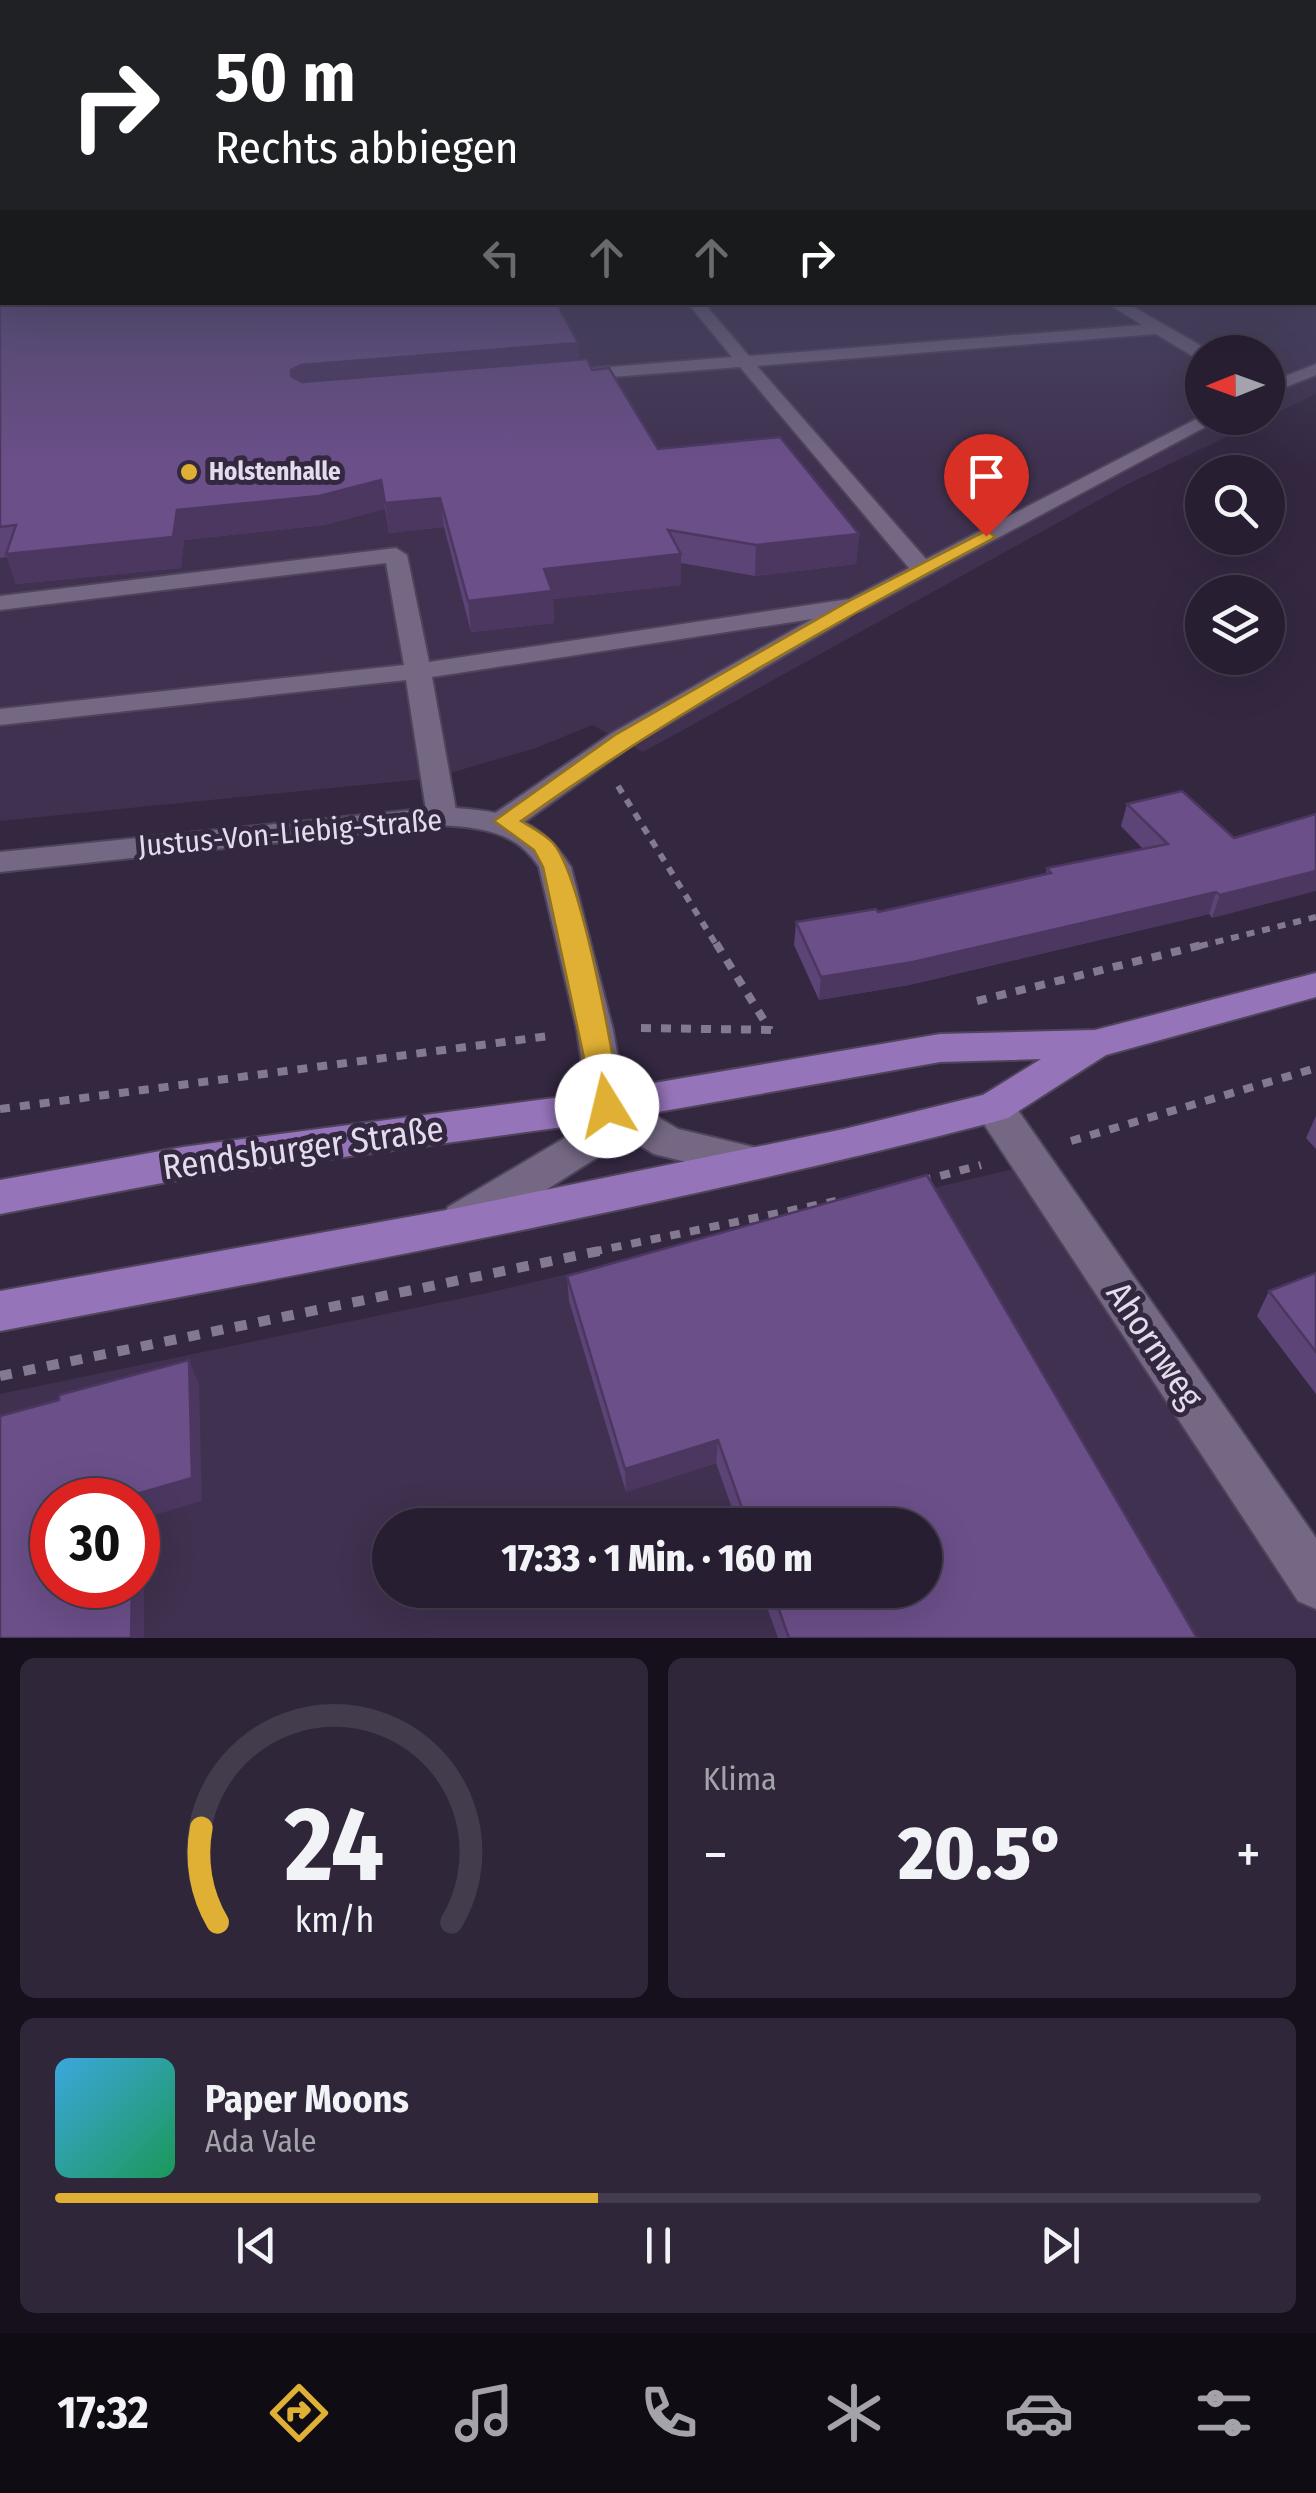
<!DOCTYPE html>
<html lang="de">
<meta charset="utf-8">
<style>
:root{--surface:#271e31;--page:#2f2739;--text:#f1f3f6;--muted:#a4a2ab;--line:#433c4d;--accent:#e0b034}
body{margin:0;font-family:"Fira Sans Condensed",sans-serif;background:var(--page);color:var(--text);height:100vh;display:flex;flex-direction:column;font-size:38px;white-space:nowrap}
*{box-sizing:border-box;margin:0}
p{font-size:32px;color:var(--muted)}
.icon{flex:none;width:55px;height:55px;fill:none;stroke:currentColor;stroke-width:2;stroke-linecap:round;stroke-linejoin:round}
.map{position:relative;height:1638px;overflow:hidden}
.side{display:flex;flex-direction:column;gap:20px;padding:20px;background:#15101b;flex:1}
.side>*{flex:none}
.hud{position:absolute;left:0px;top:0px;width:1318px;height:305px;box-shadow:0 10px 40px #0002,0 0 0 2px var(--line);background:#202124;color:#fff;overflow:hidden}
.needle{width:65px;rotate:269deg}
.controls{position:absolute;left:1185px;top:335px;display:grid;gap:20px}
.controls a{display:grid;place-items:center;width:100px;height:100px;border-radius:50%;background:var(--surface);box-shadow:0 10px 40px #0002,0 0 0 2px var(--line);font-size:50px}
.speed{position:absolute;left:30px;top:1478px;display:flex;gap:20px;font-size:50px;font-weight:700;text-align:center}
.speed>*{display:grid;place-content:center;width:130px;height:130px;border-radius:50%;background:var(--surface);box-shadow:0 10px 40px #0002,0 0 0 2px var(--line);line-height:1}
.speed .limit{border:15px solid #d22;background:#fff;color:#111}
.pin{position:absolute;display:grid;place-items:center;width:85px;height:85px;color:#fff;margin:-102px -42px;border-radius:50% 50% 50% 0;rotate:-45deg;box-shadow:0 0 10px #0007}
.pin .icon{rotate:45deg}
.me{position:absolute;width:110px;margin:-55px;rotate:351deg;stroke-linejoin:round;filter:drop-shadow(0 0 8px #0008)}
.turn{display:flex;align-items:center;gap:35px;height:210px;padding:0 50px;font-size:45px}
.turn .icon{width:130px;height:130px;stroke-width:2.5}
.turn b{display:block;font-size:70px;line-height:85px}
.lanes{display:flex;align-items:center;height:95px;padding:0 50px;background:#0003;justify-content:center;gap:50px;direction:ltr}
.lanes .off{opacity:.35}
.big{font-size:75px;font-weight:800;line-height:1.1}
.side .widget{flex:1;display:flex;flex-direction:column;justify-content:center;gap:15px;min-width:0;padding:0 35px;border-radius:15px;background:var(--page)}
.side .dial{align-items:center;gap:0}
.dial svg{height:260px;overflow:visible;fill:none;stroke:var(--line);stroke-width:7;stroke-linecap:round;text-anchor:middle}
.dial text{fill:var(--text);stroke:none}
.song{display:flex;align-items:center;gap:30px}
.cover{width:120px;height:120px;border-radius:15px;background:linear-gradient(135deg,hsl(200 70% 55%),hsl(150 70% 35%))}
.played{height:10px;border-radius:5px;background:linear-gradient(90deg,var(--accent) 45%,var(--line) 45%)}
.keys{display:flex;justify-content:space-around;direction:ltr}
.heat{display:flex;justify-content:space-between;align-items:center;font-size:55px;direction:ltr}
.side .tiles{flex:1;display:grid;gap:20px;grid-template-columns:1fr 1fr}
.widget:last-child{grid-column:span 2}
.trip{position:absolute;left:372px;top:1508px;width:570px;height:100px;border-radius:50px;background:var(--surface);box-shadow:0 10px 40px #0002,0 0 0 2px var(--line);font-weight:800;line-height:100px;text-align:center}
.dock{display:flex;height:160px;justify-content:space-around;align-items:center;background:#100c14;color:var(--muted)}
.dock .icon{width:70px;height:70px}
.dock .active{color:var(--accent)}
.dock b{font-size:45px;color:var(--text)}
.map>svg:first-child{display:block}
.built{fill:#3f314f;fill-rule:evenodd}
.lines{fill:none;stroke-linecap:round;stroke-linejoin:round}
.lane-casing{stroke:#4f455a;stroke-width:4}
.street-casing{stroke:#4f455a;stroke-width:4}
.primary-casing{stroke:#4f455a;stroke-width:4}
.path-far2{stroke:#847a8f;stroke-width:6;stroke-dasharray:8 8;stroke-linecap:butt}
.path-far1{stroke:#847a8f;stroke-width:8;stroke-dasharray:10 10;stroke-linecap:butt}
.path{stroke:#847a8f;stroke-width:10;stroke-dasharray:12 12;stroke-linecap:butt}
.lane{fill:#756884;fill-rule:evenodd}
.street{fill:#756884;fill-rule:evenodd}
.primary{fill:#9674ba;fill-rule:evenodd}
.wall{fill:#5c4476}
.shaded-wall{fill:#4b3760}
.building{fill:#6b4f89;stroke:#4b3760;stroke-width:2.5}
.route{fill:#e0b034;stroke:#927222;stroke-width:2.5}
.poi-dot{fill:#e0b034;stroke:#342841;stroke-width:4}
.labels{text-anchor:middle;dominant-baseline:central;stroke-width:10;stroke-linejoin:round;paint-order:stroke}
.far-poi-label{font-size:25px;font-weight:bold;fill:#e3dcec;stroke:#342841;text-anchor:start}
.street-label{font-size:30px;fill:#e3dcec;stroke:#342841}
.near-street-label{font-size:35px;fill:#e3dcec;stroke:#342841}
</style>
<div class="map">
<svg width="1316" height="1638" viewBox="0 0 1316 1638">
<rect width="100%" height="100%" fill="#342841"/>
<!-- built -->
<g class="built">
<path d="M0,238l2,64h1313l1,-64v156l-188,90 -485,268 -51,-27 -56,23 -103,30 -433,43zM1202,352h66v66h-66z"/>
<path d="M1018,1168l298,420v50h-1316v-244l487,-101zM52,1500h86v85h-86zM390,1525h535v65h-535z"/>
</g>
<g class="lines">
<!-- lane casing -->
<g class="lane-casing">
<g id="lane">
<rect x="1315" y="238" width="1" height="6"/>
<polygon points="687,302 703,302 749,356 1142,325 1106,302 1125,302 1208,350 1202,352 1202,359 1196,358 1156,334 757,366 926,559 1202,416 1222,418 863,610 849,613 847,619 632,745 516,828 494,828 490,821 494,814 612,733 812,619 432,677 457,816 453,822 431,822 427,816 406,680 0,725 0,709 404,665 386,563 0,610 0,596 396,548 407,555 429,662 849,599 909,568 740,367 573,380 564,375 573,370 732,357"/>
<polygon points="1316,364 1316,375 1268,394 1268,383"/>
</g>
</g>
<!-- street casing -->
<g class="street-casing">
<g id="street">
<path d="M442,807c59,4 95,7 129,60l42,163 12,68 53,31 92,22 6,12 -6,12 -14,4 -102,-25 -40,-25 -13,26 -123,78 -15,5 -15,-5 -6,-13 6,-13 125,-74 15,-27 -11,-76 -38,-163c-23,-36 -57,-39 -97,-42l-442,47v-20z"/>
<polygon points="994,1092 1008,1096 1316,1538 1316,1609 1298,1601 980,1118 975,1107 980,1096"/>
</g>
</g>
<!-- primary casing -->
<g class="primary-casing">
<path id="primary" d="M1316,973v24l-210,58 -98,63 -14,4c-328,85 -661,146 -994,209v-40l452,-82 392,-80 139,-34 58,-36 -101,3 -333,59 -424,58 -183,35v-34l183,-33 424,-56 333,-57 155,-4z"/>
</g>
<!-- path-far2 -->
<g class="path-far2">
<polyline points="618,786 717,946"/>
<polyline points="1200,946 1316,917"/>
</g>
<!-- path-far1 -->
<g class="path-far1">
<polyline points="716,943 770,1030"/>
<polyline points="977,1001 1210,943"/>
<polyline points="641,1028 778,1030"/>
<polyline points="0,1109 549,1036"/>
<polyline points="1071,1141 1316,1068"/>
<polyline points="921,1181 981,1165"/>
<polyline points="592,1252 836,1201"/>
</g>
<!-- path -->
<polyline class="path" points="0,1376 604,1250"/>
<!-- lane -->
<use href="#lane" class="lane"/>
<!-- street -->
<use href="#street" class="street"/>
<!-- primary -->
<use href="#primary" class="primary"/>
</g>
<!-- wall -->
<g class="wall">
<polygon points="0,255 578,343 579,360 592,370 658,449 859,534 856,564 755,576 681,563 681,585 553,599 554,623 471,632 444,527 389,533 385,509 324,525 184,540 181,568 16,584 7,557 0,558"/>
<polygon points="1127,804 1234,838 1316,814 1212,918 1209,914 909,985 819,1000 794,945 796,922 878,912 1046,874 1047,868 1143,849 1121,826"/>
<polygon points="1316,1116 1316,1149 1306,1138"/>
<polygon points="1316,1273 1316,1394 1257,1316 1269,1291"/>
<polygon points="567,1276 1197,1638 778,1638 761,1590 925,1590 925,1525 738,1525 716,1463 626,1492 569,1301"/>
</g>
<!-- shaded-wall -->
<g class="shaded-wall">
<polygon points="578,343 579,368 306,390 291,376 291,370 301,365"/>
<polygon points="381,480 385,509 324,525 184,540 181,568 16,584 6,554 177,510"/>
<polygon points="440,498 444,527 389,533 385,503"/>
<polygon points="859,534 856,564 755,576 756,545"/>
<polygon points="681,554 681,585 553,599 554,623 471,632 468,601 544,569"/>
<polygon points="1316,871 1316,891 1212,918 1220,895"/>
<polygon points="1216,892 1209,914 909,985 819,1000 821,977"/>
<polygon points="189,1360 199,1384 202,1501 144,1518 144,1638 131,1638 132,1585 138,1585 138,1500 133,1500 133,1495"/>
<polygon points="718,1440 716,1463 626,1492 625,1469"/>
</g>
<!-- building -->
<g class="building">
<polygon points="2,250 2,302 556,302 578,343 301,365 291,370 291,376 302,382 587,359 592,370 609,368 658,449 780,437 859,534 756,545 668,530 681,554 544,569 552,591 468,601 440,498 385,503 381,480 319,496 177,510 173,537 6,554 16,525 0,527 0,255"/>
<polygon points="1182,791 1234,838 1316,814 1316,871 1220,895 1216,892 913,962 821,977 796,922 876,909 878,912 1051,873 1047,868 1168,844 1127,804"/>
<polygon points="927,1175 1197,1638 789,1638 772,1590 925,1590 925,1525 748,1525 718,1440 625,1469 567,1276"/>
<polygon points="1316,1273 1316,1352 1269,1291"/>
<polygon points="189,1360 192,1478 133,1495 133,1500 52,1500 52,1585 132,1585 131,1638 0,1638 0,1416 59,1400 59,1395"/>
</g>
<!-- sky -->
<linearGradient id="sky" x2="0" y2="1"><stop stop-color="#1d1624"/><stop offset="0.51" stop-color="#4a4865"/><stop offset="1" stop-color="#4a4865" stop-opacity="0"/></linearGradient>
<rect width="1316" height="467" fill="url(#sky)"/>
<!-- route -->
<path class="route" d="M986,531l9,5 -3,3c-164,87 -320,175 -471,282 10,6 24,13 32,22 29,33 60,211 68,263l-4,8 -10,3 -11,-3 -53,-247 -9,-17 -40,-29 121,-86 234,-134z"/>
<!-- markers -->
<circle class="poi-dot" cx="189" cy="472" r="10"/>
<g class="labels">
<!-- far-poi labels -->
<g class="far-poi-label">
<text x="209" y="472">Holstenhalle</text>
</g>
<!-- street labels -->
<g class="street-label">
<text transform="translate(290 833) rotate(-5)">Justus-Von-Liebig-Straße</text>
</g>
<!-- near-street labels -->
<g class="near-street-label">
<text transform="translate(303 1148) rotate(-8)">Rendsburger Straße</text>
<text transform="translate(1155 1345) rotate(56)">Ahornweg</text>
</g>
</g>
</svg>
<div class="controls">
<a><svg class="needle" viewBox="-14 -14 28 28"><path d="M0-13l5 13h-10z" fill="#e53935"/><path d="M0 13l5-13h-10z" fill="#a4a2ab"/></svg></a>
<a><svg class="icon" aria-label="search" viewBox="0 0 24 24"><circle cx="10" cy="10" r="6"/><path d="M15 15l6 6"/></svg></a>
<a><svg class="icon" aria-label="layers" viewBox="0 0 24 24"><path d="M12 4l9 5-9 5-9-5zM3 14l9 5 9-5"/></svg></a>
</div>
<div class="speed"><div class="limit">30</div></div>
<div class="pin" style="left:986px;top:536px;background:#d93025"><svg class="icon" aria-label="arrive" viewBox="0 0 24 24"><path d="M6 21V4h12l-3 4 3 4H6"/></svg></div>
<svg class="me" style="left:607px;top:1106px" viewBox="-20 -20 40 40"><circle r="19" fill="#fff"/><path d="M0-13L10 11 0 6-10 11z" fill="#e0b034"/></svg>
<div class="trip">17:33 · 1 Min. · 160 m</div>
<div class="hud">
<div class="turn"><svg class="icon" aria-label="right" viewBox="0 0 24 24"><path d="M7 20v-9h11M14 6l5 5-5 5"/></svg><div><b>50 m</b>Rechts abbiegen</div></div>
<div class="lanes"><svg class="icon off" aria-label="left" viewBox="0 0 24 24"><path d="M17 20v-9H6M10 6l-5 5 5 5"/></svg><svg class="icon off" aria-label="ahead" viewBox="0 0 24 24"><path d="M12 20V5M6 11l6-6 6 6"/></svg><svg class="icon off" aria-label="ahead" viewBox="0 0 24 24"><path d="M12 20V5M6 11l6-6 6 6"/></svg><svg class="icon" aria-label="right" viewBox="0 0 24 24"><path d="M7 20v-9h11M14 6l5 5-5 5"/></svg></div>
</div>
</div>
<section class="side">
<div class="tiles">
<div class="widget dial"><svg viewBox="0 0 100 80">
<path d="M14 69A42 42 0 1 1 86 69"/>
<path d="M14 69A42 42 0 0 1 9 40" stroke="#e0b034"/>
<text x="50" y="56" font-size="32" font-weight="700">24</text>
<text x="50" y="72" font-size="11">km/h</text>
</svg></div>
<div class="widget"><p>Klima</p>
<div class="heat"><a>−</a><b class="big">20.5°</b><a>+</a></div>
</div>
<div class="widget">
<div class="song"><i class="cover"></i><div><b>Paper Moons</b><p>Ada Vale</p></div></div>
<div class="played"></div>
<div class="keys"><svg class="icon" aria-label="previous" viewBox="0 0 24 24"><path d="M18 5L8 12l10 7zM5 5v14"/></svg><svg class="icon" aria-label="pause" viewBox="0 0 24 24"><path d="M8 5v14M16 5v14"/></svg><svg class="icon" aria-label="next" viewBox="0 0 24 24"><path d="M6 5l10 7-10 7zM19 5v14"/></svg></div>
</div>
</div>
</section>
<nav class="dock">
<b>17:32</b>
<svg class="icon active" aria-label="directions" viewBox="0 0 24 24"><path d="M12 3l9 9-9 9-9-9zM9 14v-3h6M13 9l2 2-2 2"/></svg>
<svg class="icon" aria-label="music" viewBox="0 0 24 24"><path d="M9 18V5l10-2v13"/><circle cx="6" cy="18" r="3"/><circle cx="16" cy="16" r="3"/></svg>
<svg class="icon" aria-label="phone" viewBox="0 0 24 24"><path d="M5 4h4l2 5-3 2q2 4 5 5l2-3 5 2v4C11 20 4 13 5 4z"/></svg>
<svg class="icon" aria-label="climate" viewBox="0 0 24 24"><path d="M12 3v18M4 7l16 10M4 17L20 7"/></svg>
<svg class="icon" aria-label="car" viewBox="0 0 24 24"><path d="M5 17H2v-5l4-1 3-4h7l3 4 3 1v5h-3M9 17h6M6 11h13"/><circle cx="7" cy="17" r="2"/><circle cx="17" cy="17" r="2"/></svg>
<svg class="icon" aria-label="filters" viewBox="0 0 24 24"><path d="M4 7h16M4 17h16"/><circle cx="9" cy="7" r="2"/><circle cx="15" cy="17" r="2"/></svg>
</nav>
